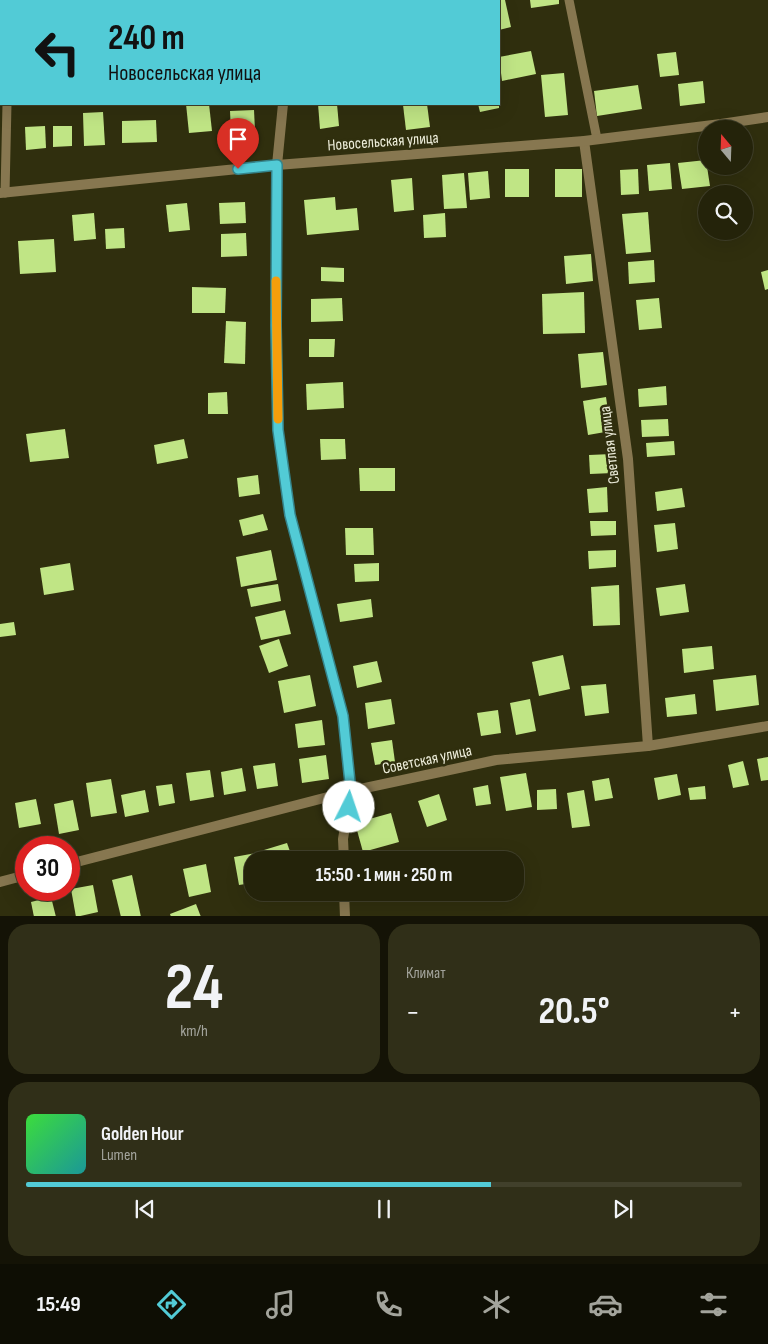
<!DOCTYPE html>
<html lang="ru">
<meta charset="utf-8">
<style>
:root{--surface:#24230a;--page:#302f18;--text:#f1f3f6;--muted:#a3a49c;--line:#41402b;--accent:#52cbd6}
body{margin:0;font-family:"Sofia Sans Condensed",sans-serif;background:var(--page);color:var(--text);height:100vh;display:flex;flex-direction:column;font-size:19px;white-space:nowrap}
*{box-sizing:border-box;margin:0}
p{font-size:16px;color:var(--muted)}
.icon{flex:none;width:28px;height:28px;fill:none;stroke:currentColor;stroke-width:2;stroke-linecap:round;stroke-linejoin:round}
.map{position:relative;height:916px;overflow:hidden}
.sheet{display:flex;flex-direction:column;gap:8px;padding:8px;background:#141306;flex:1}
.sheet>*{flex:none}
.banner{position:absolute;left:0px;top:0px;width:500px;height:105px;box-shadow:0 5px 20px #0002,0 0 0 1px var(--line);background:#52cbd6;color:#111;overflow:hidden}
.needle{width:32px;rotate:341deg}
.buttons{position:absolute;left:698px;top:120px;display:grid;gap:10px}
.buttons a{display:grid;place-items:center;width:55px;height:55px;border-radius:50%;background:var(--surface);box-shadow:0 5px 20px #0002,0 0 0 1px var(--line);font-size:25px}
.speed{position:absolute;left:15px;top:836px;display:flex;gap:10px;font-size:25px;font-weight:700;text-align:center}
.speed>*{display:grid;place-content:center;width:65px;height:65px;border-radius:50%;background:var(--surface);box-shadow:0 5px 20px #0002,0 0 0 1px var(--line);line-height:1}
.speed .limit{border:8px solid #d22;background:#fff;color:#111}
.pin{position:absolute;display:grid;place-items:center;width:42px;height:42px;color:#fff;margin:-51px -21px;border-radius:50% 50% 50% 0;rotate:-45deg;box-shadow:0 0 5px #0007}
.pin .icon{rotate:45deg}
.me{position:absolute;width:55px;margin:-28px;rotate:4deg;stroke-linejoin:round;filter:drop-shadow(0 0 4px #0008)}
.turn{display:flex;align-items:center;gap:18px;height:105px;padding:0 25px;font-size:22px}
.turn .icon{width:65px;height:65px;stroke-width:2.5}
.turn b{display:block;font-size:35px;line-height:42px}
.big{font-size:38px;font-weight:700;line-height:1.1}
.sheet .widget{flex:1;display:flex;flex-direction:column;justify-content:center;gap:8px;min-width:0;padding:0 18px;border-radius:20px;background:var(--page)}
.sheet .dial{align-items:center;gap:0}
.dial b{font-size:65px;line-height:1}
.song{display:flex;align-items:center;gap:15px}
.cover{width:60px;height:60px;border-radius:8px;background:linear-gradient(135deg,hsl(120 70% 55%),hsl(180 70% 35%))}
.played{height:5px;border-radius:2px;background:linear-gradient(90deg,var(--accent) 65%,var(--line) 65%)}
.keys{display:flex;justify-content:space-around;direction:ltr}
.heat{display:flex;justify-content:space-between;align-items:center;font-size:28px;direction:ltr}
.sheet .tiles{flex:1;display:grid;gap:8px;grid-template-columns:1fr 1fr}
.widget:last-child{grid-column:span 2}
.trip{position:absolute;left:244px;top:851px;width:280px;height:50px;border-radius:20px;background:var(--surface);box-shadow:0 5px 20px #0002,0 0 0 1px var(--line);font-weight:700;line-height:50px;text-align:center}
.dock{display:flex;height:80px;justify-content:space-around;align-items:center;background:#0e0e04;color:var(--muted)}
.dock .icon{width:35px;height:35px}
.dock .selected{color:var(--accent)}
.dock b{font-size:22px;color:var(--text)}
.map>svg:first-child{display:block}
.building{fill:#c0e585}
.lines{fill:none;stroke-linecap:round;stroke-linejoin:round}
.lane{stroke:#877750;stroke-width:9}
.street{stroke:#877750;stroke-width:10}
.route-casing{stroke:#35848b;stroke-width:12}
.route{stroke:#52cbd6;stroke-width:9}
.slow{stroke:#f59e0b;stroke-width:9}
.labels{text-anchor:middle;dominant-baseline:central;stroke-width:5;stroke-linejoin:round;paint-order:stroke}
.street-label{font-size:16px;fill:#ededda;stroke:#302f0e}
</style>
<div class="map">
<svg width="768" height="917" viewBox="0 0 768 917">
<rect width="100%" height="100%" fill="#302f0e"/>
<!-- building -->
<g class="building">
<polygon points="499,0 505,0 511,27 499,30"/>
<polygon points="530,0 559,0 559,4 531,8"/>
<polygon points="531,51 536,74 502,81 499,57"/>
<polygon points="676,52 679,75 660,77 657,54"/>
<polygon points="564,73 568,115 545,117 541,75"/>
<polygon points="703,81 705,103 680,106 678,84"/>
<polygon points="638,85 642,109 597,116 594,91"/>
<polygon points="186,104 209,104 212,131 189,133"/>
<polygon points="318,104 337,104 339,126 320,129"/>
<polygon points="413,104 427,104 430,127 406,130 403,105"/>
<polygon points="478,104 499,104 499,108 480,112"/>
<polygon points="254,110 255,131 231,132 230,111"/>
<polygon points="103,112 105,145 84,146 83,113"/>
<polygon points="156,120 157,142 122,143 122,121"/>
<polygon points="45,126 46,148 26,150 25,127"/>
<polygon points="53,126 72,126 72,146 53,147"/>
<polygon points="706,160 710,186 682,189 678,163"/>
<polygon points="670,163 672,189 649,191 647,165"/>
<rect x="505" y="169" width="24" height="28"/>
<rect x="555" y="169" width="27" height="28"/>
<polygon points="638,169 639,194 621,195 620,170"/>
<polygon points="488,171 490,198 470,200 468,173"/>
<polygon points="464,173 467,208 444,209 442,175"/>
<polygon points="412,178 414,210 394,212 391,180"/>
<polygon points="335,197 336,210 357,208 359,230 307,235 304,200"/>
<polygon points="245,202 246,223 220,224 219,203"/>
<polygon points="187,203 190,230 169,232 166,205"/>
<polygon points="648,212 651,252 626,254 622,214"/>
<polygon points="94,213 96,239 74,241 72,215"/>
<polygon points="445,213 446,237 424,238 423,215"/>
<polygon points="124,228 125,248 106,249 105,229"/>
<polygon points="246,233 247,256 221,257 221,234"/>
<polygon points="54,239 56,272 20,274 18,241"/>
<polygon points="591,254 593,281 566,284 564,256"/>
<polygon points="654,260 655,282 629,284 628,262"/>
<polygon points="321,267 344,268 344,282 321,281"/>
<polygon points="768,270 768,289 765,290 761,272"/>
<polygon points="192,287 226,288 225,313 192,313"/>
<polygon points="584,292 585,333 543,334 542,294"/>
<polygon points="342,298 343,321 311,322 311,299"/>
<polygon points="659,298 662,328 639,330 636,300"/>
<polygon points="226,321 246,322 245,364 224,363"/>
<polygon points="309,339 335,339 334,357 309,357"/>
<polygon points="603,352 607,385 581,388 578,354"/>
<polygon points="343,382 344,408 307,410 306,384"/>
<polygon points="666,386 667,405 639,407 638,389"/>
<polygon points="227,392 228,414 208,414 208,393"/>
<polygon points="606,397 611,431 588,435 583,401"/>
<polygon points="668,419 669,436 642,437 641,420"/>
<polygon points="65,429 69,458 30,462 26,434"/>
<polygon points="184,439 188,458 157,464 154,445"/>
<polygon points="320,439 345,439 346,459 321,460"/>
<polygon points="674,441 675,455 647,457 646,443"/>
<polygon points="612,454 613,473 590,474 589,455"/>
<polygon points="359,468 395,468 395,491 360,491"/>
<polygon points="258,475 260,494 239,497 237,478"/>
<polygon points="607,487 608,512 589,513 587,489"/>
<polygon points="682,488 685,507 657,511 655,492"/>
<polygon points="263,514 268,530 243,536 239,520"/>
<polygon points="590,521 616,521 616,535 591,536"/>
<polygon points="675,523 678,549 657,552 654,525"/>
<polygon points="345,528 373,528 374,555 346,555"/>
<polygon points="271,550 277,580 241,587 236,557"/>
<polygon points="616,550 616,567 589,569 588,551"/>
<polygon points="70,563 74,590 44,595 40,568"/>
<polygon points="379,563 379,581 355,582 354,564"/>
<polygon points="278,584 281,601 251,607 247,589"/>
<polygon points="685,584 689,612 660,616 656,588"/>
<polygon points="619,585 620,625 593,626 591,587"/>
<polygon points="371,599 373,617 340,622 337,604"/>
<polygon points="285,610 291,634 261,640 255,617"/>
<polygon points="14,622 16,635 0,637 0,624"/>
<polygon points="279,639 288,666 269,673 259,646"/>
<polygon points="712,646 714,669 684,673 682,649"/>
<polygon points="563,655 570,689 539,696 532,662"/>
<polygon points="377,661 382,682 357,688 353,666"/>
<polygon points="310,675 316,706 284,713 278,681"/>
<polygon points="756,675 759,705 716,711 713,680"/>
<polygon points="606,684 609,713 585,716 581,686"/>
<polygon points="695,694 697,714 667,717 665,698"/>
<polygon points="391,699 395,724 368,729 365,703"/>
<polygon points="530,699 536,731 516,735 510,703"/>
<polygon points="498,710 501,733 481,736 477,713"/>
<polygon points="322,720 325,745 298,748 295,724"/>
<polygon points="392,740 395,762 375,765 371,743"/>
<polygon points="326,755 329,779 302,783 299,759"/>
<polygon points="768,757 768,780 761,781 757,759"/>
<polygon points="743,761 749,785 733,788 728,765"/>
<polygon points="275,763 278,786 257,789 253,766"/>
<polygon points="242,768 246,791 224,795 221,772"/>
<polygon points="210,770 214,797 190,801 186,773"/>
<polygon points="526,773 532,807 506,811 500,777"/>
<polygon points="677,774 681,795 658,800 654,778"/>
<polygon points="609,778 613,798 595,801 592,781"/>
<polygon points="111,779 117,813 91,817 86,783"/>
<polygon points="172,784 175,803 159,806 156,786"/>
<polygon points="488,785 491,804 476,806 473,788"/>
<polygon points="705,786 706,799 690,800 688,788"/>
<polygon points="556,789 557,809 537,810 537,790"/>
<polygon points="145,790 149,812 125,817 121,795"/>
<polygon points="584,790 590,826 572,828 567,793"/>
<polygon points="439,794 447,820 427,827 418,801"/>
<polygon points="36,799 41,824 19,828 15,803"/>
<polygon points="73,800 79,830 59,834 54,804"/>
<polygon points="391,813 399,842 363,852 355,823"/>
<polygon points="287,843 293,860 267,860 264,850"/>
<polygon points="256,853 258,860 252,860 252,883 239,885 234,857"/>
<polygon points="206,864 211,892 189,897 183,869"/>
<polygon points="132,875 141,917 121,917 112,880"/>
<polygon points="93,885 98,912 76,917 71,889"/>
<rect x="362" y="892" width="19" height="7"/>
<polygon points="51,897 56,917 34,917 31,902"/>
<polygon points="196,904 201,917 171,917 170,914"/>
</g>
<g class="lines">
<!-- lane -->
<g class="lane">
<polyline points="569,0 597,139"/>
<polyline points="5,193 7,104"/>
</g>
<!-- street -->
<g class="street">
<polyline points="294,1 295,0"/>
<polyline points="283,104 277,165 276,326 278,430 290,515 343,716 351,791 343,839 344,860"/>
<polyline points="584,141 628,459 648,746"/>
<polyline points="0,193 277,165 584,141 721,124 768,117"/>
<polyline points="69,864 351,791 496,760 648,746 768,726"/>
<polyline points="0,882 26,875"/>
<polyline points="344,892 345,917"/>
</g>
</g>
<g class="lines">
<!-- route casing -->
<g class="route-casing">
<polyline id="route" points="238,169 277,165 276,326 278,430 290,515 343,716 351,792 349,807"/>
</g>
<!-- route -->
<use href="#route" class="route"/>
<!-- slow -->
<polyline class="slow" points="276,281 278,419"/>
</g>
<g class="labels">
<!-- street labels -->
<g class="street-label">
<text transform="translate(383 142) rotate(-4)">Новосельская улица</text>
<text transform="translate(610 445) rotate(-97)">Светлая улица</text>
<text transform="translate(427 760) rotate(-12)">Советская улица</text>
</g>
</g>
</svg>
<div class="buttons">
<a><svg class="needle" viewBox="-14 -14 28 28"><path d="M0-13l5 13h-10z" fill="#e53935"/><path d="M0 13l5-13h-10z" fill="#a3a49c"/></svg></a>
<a><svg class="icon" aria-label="search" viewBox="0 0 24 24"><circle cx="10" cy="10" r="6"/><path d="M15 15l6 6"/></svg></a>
</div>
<div class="speed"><div class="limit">30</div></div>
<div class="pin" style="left:238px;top:169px;background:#d93025"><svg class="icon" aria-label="arrive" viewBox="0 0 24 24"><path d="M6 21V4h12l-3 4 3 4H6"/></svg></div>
<svg class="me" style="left:349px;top:807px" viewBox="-20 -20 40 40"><circle r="19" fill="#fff"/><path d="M0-13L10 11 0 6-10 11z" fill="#52cbd6"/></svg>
<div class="trip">15:50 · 1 мин · 250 m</div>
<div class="banner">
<div class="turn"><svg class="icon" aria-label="left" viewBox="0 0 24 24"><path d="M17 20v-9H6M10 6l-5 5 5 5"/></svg><div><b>240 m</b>Новосельская улица</div></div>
</div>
</div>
<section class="sheet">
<div class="tiles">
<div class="widget dial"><b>24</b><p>km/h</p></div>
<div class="widget"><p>Климат</p>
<div class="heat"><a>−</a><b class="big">20.5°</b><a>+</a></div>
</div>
<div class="widget">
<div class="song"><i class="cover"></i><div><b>Golden Hour</b><p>Lumen</p></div></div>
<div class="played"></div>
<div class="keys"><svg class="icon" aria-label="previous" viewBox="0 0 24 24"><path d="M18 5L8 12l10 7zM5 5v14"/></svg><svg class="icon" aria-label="pause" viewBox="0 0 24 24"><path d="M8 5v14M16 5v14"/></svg><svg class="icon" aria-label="next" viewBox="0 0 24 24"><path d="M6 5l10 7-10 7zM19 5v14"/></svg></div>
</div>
</div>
</section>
<nav class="dock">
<b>15:49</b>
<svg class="icon selected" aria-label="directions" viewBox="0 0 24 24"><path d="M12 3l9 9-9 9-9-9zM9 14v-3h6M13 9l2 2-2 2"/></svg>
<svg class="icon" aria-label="music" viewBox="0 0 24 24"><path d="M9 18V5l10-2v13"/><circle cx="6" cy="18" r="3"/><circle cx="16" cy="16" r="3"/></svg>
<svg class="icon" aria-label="phone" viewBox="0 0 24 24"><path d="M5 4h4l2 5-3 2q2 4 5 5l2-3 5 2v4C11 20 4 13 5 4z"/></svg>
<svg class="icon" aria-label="climate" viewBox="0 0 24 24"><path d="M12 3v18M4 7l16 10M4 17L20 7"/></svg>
<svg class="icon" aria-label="car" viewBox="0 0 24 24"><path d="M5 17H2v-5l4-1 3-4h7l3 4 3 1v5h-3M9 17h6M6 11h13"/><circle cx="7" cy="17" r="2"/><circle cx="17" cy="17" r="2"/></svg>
<svg class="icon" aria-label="filters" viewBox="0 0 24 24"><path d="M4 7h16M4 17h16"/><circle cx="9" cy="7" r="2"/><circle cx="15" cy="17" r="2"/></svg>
</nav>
